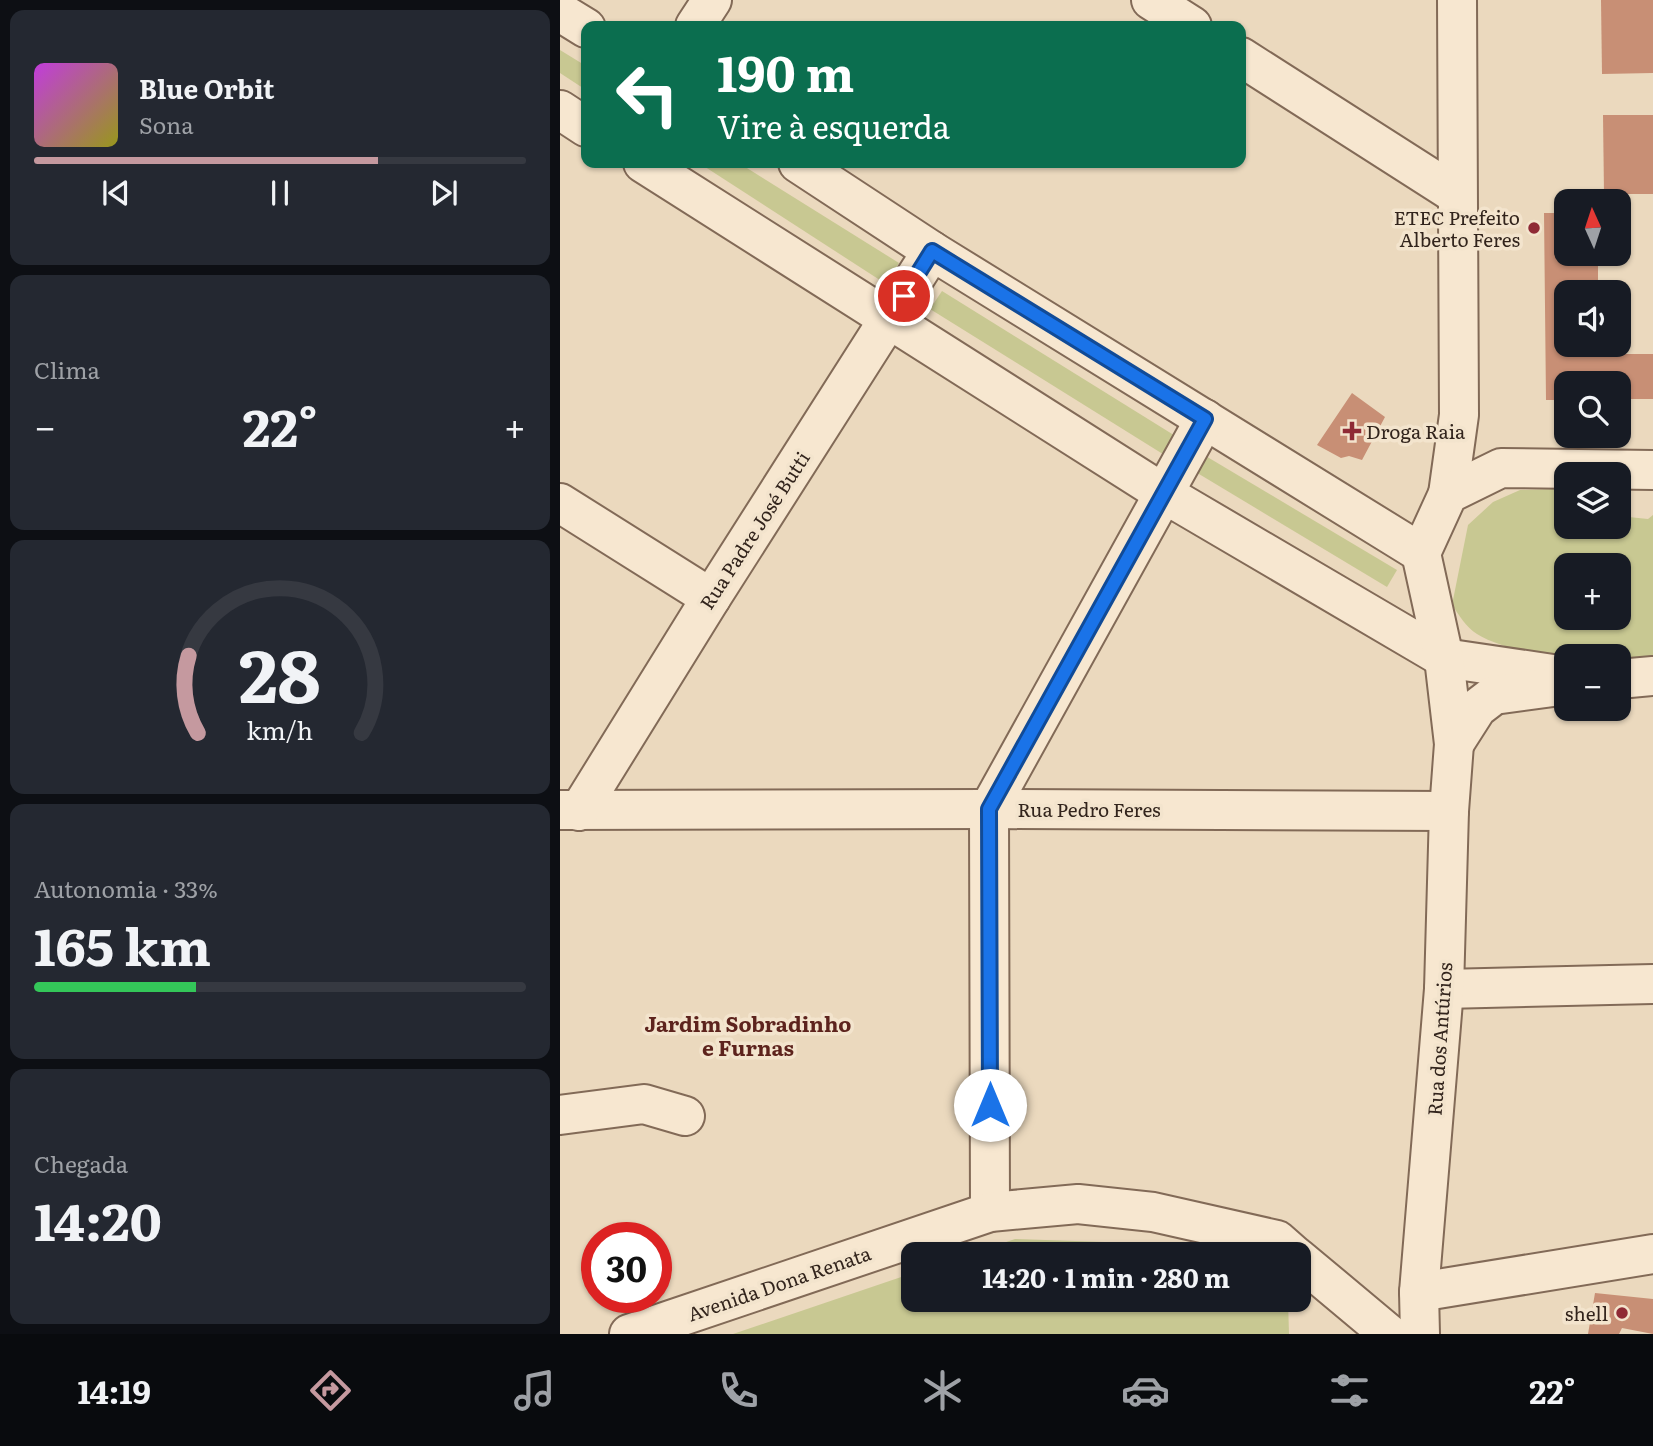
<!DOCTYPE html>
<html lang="pt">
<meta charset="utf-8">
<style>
:root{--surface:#171b24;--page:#242831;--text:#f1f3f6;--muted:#9ea1a6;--line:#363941;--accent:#c5999f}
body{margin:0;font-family:Literata,serif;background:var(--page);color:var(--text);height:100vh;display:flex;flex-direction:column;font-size:26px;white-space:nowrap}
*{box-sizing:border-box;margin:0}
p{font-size:23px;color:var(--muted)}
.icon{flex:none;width:38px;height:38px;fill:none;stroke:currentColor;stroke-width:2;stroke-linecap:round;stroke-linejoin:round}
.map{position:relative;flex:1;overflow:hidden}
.details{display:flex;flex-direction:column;gap:10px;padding:10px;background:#0d0f14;width:560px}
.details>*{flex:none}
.banner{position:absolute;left:21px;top:21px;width:665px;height:147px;border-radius:14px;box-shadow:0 2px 5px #0004;background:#0b6e4f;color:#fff;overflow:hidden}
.needle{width:46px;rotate:357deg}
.fabs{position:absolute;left:994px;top:189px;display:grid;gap:14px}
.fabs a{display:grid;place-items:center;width:77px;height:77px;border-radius:14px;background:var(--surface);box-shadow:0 2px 5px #0004;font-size:35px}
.speed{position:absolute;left:21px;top:1222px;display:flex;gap:14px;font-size:35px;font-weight:700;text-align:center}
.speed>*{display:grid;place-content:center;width:91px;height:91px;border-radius:50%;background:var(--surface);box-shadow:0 2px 5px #0004;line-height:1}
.speed .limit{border:10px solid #d22;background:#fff;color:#111}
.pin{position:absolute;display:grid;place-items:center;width:60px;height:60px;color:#fff;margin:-30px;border:4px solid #fff;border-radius:50%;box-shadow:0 2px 7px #0007}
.me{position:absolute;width:77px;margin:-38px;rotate:0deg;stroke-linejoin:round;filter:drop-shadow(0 0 5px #0008)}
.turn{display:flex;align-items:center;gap:24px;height:147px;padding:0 21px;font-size:32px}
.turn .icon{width:91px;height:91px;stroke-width:2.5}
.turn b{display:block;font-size:49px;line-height:60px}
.big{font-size:52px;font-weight:700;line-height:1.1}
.details .card{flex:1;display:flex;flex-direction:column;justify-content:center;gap:10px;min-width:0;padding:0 24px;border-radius:14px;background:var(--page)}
.details .dial{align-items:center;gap:0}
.dial svg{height:182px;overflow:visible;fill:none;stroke:var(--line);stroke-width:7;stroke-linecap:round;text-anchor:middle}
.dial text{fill:var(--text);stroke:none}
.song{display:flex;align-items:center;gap:21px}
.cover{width:84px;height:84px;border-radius:10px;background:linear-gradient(135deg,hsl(290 70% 55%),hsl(60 70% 35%))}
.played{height:7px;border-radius:4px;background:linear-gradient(90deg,var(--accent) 70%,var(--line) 70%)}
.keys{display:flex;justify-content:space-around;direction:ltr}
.heat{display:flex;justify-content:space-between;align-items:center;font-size:38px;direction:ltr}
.charge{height:10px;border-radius:5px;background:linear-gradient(90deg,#34c759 33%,var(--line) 0)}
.trip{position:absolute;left:341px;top:1242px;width:410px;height:70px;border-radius:14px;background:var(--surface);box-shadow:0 2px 5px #0004;font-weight:700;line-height:70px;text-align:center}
.dock{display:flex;height:112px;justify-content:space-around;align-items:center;background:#090b0e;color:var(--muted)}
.dock .icon{width:49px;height:49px}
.dock .on{color:var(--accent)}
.dock b{font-size:32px;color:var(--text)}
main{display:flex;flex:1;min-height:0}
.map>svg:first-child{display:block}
.green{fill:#c8c892;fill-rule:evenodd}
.building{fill:#c88f75}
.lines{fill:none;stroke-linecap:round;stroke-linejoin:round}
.minor-casing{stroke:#826a57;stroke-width:42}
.minor{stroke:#f7e7d0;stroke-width:38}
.route-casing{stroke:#114b97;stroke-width:18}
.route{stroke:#1a73e8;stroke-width:12}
.poi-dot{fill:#8f2a35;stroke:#f3e4cd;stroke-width:2.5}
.labels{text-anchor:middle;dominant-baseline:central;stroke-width:7;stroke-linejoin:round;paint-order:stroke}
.poi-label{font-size:19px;fill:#32241c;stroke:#f3e4cd;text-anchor:end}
.street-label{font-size:19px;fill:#32241c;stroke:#f3e4cd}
.neighbourhood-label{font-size:21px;font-weight:bold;fill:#5d231d;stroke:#f3e4cd}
</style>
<main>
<section class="details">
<div class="card">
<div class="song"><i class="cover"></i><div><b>Blue Orbit</b><p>Sona</p></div></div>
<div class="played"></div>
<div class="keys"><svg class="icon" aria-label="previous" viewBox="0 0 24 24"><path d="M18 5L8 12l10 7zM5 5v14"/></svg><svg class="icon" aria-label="pause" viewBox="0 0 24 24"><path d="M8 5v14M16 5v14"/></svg><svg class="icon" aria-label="next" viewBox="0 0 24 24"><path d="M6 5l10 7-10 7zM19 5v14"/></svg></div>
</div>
<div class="card"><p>Clima</p>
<div class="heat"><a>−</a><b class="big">22°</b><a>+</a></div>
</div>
<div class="card dial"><svg viewBox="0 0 100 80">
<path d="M14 69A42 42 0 1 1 86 69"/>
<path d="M14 69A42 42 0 0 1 10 35" stroke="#c5999f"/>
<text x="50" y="56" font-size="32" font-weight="700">28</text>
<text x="50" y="72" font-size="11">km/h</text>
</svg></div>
<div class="card"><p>Autonomia · 33%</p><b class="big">165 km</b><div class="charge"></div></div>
<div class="card"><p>Chegada</p><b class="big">14:20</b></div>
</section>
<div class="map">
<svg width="1093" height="1334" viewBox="0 0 1093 1334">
<rect width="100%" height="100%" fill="#ebd9be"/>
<!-- green -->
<g class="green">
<polygon points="0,50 26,66 26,90 0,73"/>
<polygon points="139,163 179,163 339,263 326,284"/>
<polygon points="382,291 617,437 606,456 370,309"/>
<polygon points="644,455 837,570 827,587 634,471"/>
<path d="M994,489l12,7v31h53v-11l29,3 5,-4v142c-49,2 -131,4 -176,-23 -11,-7 -18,-19 -25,-29l16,-80 25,-23 27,-12zM1006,565h53v53h-53z"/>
<polygon points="455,1239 603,1244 634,1255 408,1255"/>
<polygon points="353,1273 354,1300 728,1300 729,1334 173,1334"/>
</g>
<!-- building -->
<g class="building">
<polygon points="1041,0 1093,0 1093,73 1042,74"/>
<polygon points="1043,115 1093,115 1093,194 1044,194"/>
<polygon points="984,213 1006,213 1006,254 1038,254 1038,292 1006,292 1006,345 1039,345 1039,354 1093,354 1093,399 1059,399 1059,383 1006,383 1006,400 986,400"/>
<polygon points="792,393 825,417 802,460 789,456 781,458 757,445"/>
<polygon points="1035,1293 1093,1299 1093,1334 1062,1328 1059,1334 1028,1334"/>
</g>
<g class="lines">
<!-- minor casing -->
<g class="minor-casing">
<g id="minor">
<polyline points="591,0 632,26"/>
<polyline points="0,12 26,28"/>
<polyline points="135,26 152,0"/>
<polyline points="681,57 897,195"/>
<polyline points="0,110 26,127"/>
<polyline points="83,163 603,493 884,658 1006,676"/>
<polyline points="238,163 372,251 861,553"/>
<polyline points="888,494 899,415 897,0"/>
<polyline points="0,503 151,598"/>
<polyline points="1059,679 1093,676"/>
<polyline points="894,744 917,708 934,695 993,687"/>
<polyline points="0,810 429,809 889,811"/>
<polyline points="19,811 151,598 372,251"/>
<polyline points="884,989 1093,984"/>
<polyline points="0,1115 84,1104 125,1116"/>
<polyline points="430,1212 429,809 645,419"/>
<polyline points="738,1258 829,1334"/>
<polyline points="859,1292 1093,1254"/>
<polyline points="69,1334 430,1212 518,1204 593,1212 717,1240 734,1255"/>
<polyline points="860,1334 859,1292 884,989 889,811 894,744 884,658 861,553 888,494 941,468 1093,470"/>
</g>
</g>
<!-- minor -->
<use href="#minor" class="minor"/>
</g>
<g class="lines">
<!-- route casing -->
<g class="route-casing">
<polyline id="route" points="344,296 372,251 645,419 429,809 430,1105"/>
</g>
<!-- route -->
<use href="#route" class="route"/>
</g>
<!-- markers -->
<g class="poi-dot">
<circle cx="974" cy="228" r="7"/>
<path d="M788.5 420.5h7v7h7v7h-7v7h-7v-7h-7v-7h7z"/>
<circle cx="1062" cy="1313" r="7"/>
</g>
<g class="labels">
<!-- poi labels -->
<g class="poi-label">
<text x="960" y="217">ETEC Prefeito<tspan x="960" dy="22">Alberto Feres</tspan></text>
<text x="806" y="431" text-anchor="start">Droga Raia</text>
<text x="1048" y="1313">shell</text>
</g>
<!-- street labels -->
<g class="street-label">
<text transform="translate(194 530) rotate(-57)">Rua Padre José Butti</text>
<text x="529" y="809">Rua Pedro Feres</text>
<text transform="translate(879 1039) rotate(-86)">Rua dos Antúrios</text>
<text transform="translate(219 1283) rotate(-19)">Avenida Dona Renata</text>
</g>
<!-- neighbourhood labels -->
<g class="neighbourhood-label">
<text x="188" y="1022">Jardim Sobradinho<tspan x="188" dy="24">e Furnas</tspan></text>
</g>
</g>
</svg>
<div class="fabs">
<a><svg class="needle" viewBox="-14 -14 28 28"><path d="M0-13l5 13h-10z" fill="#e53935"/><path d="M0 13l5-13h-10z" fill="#9ea1a6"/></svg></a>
<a><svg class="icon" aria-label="sound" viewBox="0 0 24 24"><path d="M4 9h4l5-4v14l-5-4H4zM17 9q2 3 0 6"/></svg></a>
<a><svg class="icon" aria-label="search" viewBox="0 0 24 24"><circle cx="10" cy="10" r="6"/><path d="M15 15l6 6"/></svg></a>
<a><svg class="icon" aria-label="layers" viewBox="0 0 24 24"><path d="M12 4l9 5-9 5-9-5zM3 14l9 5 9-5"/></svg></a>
<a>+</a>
<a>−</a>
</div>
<div class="speed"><div class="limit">30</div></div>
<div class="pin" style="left:344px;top:296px;background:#d93025"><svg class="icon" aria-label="arrive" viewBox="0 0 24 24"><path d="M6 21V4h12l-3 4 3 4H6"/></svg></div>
<svg class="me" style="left:430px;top:1105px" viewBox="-20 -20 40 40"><circle r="19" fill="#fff"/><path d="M0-13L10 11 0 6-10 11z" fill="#1a73e8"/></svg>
<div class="trip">14:20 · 1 min · 280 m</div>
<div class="banner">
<div class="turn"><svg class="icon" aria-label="left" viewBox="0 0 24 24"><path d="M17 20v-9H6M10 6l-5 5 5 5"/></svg><div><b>190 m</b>Vire à esquerda</div></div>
</div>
</div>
</main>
<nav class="dock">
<b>14:19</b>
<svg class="icon on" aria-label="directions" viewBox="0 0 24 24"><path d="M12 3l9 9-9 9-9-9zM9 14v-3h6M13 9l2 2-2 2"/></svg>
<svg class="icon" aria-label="music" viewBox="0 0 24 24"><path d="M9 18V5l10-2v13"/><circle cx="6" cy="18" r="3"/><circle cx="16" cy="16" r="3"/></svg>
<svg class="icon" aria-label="phone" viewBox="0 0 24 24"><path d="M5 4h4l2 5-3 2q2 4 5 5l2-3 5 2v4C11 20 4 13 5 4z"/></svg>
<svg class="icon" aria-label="climate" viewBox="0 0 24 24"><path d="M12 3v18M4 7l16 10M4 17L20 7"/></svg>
<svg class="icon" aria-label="car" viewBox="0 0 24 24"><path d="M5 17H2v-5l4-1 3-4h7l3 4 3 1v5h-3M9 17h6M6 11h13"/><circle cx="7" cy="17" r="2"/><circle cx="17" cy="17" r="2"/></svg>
<svg class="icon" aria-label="filters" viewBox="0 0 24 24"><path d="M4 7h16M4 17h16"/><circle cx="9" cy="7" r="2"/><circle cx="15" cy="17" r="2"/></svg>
<b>22°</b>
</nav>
